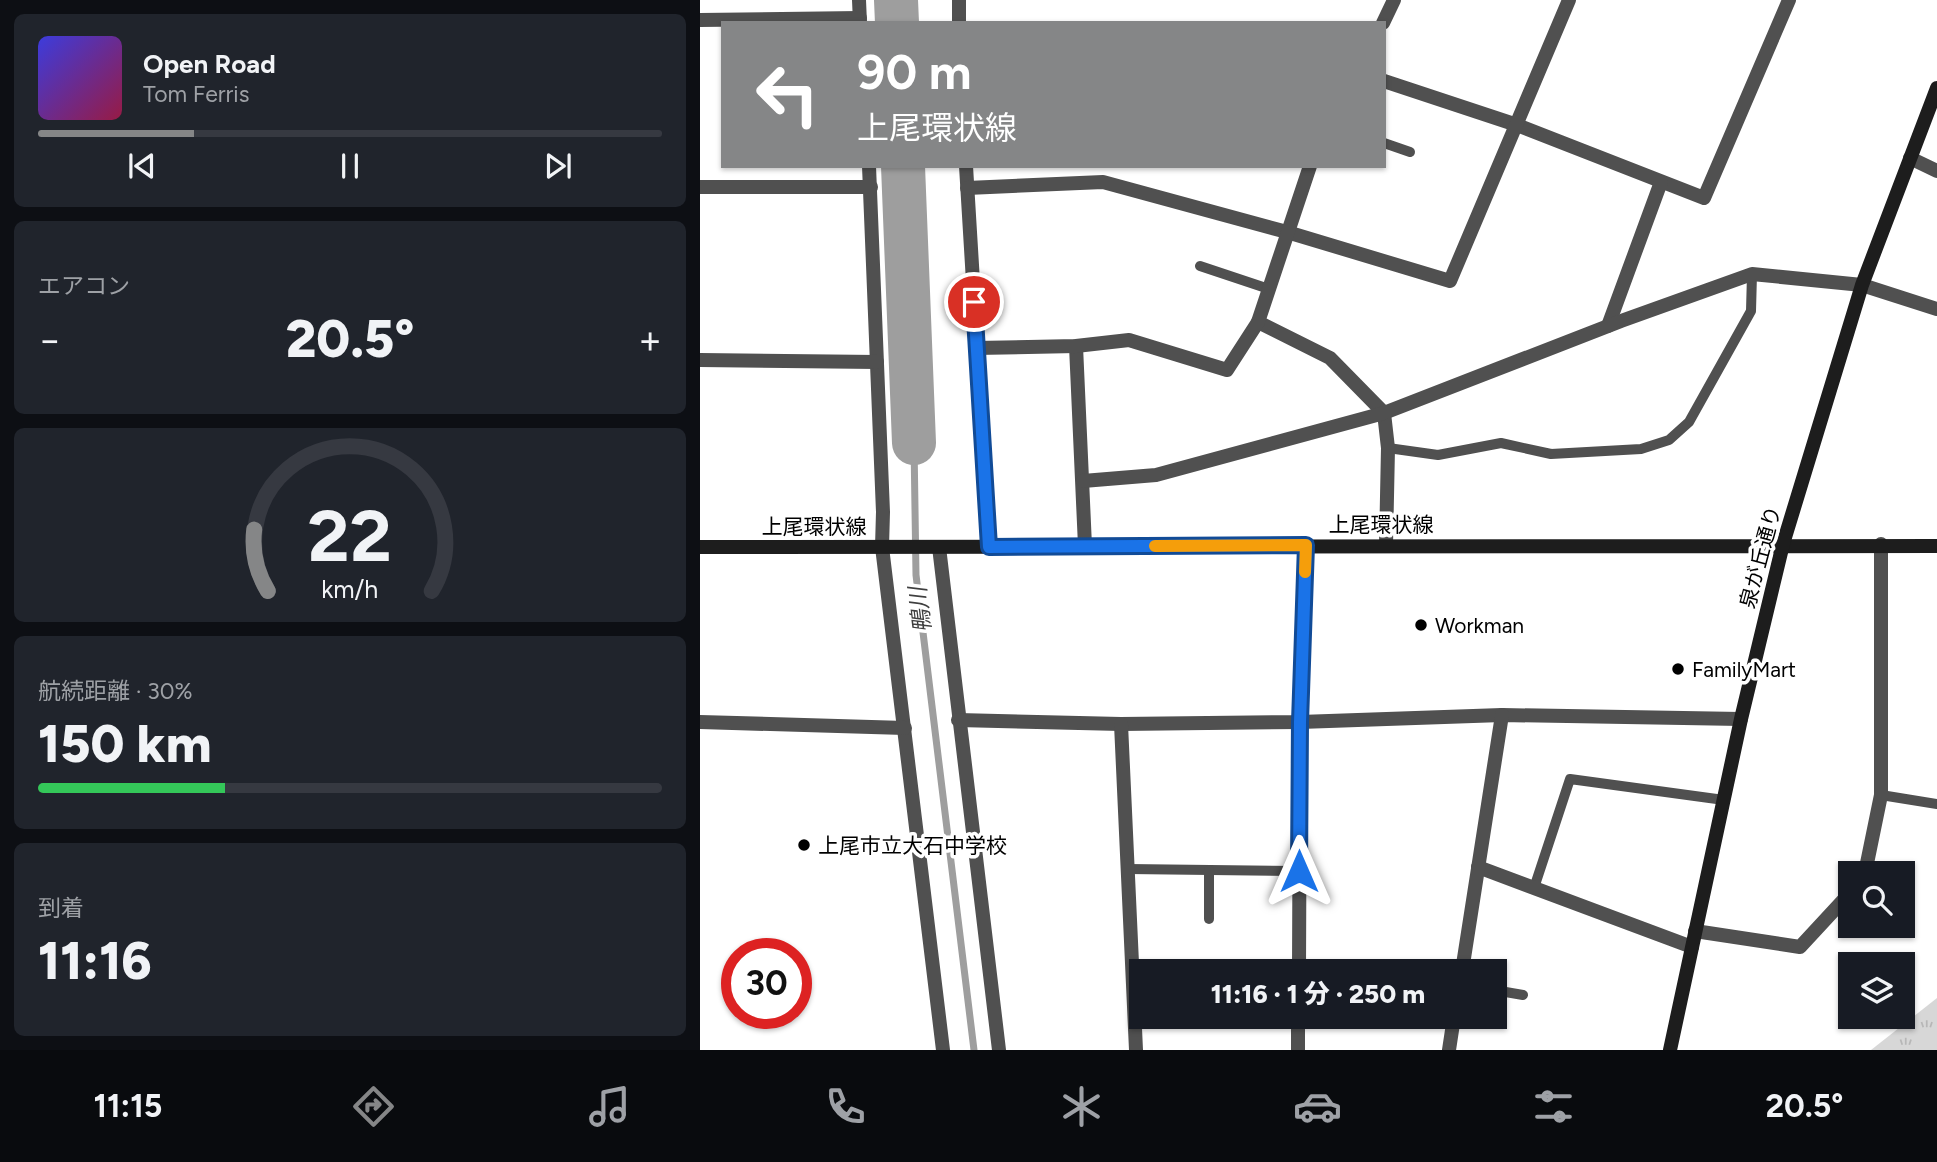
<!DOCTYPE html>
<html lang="ja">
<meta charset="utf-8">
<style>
:root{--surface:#171b24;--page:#20242c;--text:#f1f3f6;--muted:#9ea1a6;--line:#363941;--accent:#858687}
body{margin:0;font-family:Figtree,"Noto Sans JP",sans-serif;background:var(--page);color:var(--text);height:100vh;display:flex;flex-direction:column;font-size:26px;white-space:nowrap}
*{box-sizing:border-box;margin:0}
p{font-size:23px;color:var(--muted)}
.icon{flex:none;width:38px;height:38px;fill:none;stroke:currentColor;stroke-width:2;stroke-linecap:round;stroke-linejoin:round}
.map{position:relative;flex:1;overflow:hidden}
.drawer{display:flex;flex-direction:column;gap:14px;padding:14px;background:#0d0f14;width:700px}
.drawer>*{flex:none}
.guide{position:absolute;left:21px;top:21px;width:665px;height:147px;border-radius:0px;box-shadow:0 2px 5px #0004;background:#858687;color:#fff;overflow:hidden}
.fabs{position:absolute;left:1138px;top:861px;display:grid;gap:14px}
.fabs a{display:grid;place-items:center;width:77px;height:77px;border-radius:0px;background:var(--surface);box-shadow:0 2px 5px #0004;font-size:35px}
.speed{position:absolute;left:21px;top:938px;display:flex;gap:14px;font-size:35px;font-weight:700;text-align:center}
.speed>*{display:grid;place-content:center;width:91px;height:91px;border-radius:50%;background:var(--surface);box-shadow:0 2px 5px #0004;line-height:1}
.speed .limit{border:10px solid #d22;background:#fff;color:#111}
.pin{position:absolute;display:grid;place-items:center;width:60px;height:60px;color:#fff;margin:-30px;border:4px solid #fff;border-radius:50%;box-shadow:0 2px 7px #0007}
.me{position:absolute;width:77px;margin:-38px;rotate:0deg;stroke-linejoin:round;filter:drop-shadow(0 0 5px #0008)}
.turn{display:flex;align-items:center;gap:24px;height:147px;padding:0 21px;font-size:32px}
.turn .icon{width:91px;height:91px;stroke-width:2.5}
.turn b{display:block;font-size:49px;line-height:60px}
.big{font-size:52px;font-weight:800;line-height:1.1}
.drawer .card{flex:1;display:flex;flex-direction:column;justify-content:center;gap:10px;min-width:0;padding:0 24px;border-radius:10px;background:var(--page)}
.drawer .dial{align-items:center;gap:0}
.dial svg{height:182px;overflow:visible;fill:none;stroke:var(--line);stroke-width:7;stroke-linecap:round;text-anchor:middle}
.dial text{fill:var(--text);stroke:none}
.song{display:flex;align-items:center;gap:21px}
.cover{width:84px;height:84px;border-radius:10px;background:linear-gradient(135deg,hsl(240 70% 55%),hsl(340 70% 35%))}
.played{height:7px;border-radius:4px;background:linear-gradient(90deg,var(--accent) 25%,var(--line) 25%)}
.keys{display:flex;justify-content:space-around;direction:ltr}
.heat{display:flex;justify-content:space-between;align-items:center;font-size:38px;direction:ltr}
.charge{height:10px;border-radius:5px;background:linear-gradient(90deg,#34c759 30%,var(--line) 0)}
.trip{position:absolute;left:429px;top:959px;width:378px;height:70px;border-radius:0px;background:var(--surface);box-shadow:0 2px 5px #0004;font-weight:800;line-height:70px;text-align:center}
.dock{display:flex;height:112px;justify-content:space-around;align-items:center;background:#090b0e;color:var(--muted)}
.dock .icon{width:49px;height:49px}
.dock .active{color:var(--accent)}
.dock b{font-size:32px;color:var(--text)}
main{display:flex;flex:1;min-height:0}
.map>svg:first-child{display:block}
.grass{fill:url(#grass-tufts)}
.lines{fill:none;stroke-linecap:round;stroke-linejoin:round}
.stream{stroke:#9e9e9e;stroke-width:7}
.river{stroke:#9e9e9e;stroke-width:44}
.lane{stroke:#505050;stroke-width:10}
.street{stroke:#505050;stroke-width:14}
.secondary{stroke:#1d1d1d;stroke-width:14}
.route-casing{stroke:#114b97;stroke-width:18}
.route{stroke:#1a73e8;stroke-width:12}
.slow{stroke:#f59e0b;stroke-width:12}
.poi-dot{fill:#000;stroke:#fff;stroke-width:2.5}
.labels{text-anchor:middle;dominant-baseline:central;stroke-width:7;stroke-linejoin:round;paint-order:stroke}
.street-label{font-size:21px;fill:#000;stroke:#fff}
.poi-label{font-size:21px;fill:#000;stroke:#fff;text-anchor:start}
.water-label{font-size:23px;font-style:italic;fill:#3f3f3f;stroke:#fff}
</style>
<main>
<section class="drawer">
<div class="card">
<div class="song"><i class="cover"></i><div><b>Open Road</b><p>Tom Ferris</p></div></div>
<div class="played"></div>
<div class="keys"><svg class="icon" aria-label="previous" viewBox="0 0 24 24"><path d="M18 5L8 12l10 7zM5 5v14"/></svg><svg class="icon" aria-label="pause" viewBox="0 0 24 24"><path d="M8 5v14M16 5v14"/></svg><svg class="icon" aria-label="next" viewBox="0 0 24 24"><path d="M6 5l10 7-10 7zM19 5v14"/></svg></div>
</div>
<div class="card"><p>エアコン</p>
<div class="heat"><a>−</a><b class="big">20.5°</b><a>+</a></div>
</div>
<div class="card dial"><svg viewBox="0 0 100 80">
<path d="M14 69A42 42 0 1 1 86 69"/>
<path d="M14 69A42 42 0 0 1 8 42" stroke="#858687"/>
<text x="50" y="56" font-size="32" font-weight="700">22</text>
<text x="50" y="72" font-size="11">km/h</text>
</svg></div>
<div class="card"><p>航続距離 · 30%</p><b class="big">150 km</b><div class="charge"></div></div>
<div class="card"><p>到着</p><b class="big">11:16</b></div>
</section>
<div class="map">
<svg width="1237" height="1050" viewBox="0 0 1237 1050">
<defs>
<pattern id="grass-tufts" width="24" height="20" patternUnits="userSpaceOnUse" patternTransform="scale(1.75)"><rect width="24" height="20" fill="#d7d7d7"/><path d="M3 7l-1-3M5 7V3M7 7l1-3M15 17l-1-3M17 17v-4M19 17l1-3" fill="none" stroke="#b7b7b7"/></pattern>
</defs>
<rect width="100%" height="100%" fill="#fff"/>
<!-- grass -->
<polygon class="grass" points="1237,998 1237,1050 1171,1050"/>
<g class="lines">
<!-- stream -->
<polyline class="stream" points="214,443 216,575 274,1050"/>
<!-- river -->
<g class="river">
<polyline points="196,0 197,23"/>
<polyline points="203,166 214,443"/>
</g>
<!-- lane -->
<g class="lane">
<polyline points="684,143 710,152"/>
<polyline points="500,266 569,289"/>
<polyline points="688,448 738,455 801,443 851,454 941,449 969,440 989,422 1051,311 1052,274"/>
<polyline points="1181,795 1237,804"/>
<polyline points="428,869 599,871"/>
<polyline points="834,888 870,779 1024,800"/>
<polyline points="509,919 509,870"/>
<polyline points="794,990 823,995"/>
</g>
<!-- street -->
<g class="street">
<polyline points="159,0 160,23"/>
<polyline points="259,0 259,23"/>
<polyline points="0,20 160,18"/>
<polyline points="683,23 694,0"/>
<polyline points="684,81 817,125 1004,198 1089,0"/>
<polyline points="1210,158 1237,171"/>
<polyline points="169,166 183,512 182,547 243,1050"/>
<polyline points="266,166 289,546"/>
<polyline points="0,187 171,187"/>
<polyline points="267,188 403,182 587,232 750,281 869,0"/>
<polyline points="558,322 630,358 684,413 688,448 686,545"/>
<polyline points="908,326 961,182"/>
<polyline points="376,346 385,546"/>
<polyline points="276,348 376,346 429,340 527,370 558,322 610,166"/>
<polyline points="0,360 177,362"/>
<polyline points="383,481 456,475 684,413 921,321 1052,274 1162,285 1237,309"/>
<polyline points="239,547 299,1050"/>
<polyline points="258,720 421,724 600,722 802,715 1041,719"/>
<polyline points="0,722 205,728"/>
<polyline points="421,724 436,1050"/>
<polyline points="778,867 992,947"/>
<polyline points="1165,873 1181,795 1181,544"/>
<polyline points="995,931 1100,947 1150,893"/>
<polyline points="599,971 600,722 606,545"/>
<polyline points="762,971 802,715"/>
<polyline points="598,1050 598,1017"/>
<polyline points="749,1050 754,1017"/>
</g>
<!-- secondary -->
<g class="secondary">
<polyline points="0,547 1237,546"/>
<polyline points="970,1050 1041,719 1083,544 1162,285 1237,88"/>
</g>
</g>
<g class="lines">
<!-- route casing -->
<g class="route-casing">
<polyline id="route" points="274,302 289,547 606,545 600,722 599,871"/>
</g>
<!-- route -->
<use href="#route" class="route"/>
<!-- slow -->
<polyline class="slow" points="455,546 606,545 605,572"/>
</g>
<!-- markers -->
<g class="poi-dot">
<circle cx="721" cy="625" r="7"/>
<circle cx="978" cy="669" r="7"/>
<circle cx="104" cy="845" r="7"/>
</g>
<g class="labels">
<!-- street labels -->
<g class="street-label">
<text x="681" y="524">上尾環状線</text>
<text x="114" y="526">上尾環状線</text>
<text transform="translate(1060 557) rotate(-75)">泉が丘通り</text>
</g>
<!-- poi labels -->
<g class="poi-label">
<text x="735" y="625">Workman</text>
<text x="992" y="669">FamilyMart</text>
<text x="118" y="845">上尾市立大石中学校</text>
</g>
<!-- water labels -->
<g class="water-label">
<text transform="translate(220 610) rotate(-97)">鴨川</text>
</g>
</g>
</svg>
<div class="fabs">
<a><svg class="icon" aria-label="search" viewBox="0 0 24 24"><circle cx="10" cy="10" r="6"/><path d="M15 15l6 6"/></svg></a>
<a><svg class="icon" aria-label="layers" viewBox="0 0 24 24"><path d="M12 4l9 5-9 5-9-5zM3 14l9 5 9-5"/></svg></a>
</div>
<div class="speed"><div class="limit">30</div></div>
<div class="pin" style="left:274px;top:302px;background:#d93025"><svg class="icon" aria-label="arrive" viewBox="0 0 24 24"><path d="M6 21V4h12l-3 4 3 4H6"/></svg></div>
<svg class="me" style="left:599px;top:871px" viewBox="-20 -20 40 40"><path d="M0-17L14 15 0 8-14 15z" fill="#1a73e8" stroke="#fff" stroke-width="4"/></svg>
<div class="trip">11:16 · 1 分 · 250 m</div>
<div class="guide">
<div class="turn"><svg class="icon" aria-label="left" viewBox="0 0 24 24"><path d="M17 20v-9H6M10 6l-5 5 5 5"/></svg><div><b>90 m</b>上尾環状線</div></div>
</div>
</div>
</main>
<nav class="dock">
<b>11:15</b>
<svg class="icon active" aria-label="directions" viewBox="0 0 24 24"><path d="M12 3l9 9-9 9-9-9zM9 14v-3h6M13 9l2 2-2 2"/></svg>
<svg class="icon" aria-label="music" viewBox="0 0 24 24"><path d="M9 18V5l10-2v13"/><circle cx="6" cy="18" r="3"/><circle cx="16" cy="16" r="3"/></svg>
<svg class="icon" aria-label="phone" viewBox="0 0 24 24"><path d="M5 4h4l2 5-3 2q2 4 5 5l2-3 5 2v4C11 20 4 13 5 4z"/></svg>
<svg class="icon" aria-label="climate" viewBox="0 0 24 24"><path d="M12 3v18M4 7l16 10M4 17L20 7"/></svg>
<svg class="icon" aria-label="car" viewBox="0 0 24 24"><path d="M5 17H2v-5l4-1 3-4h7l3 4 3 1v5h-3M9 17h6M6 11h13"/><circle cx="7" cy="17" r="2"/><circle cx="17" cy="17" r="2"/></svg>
<svg class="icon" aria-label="filters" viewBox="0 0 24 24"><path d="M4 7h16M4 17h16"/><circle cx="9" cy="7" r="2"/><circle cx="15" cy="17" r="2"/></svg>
<b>20.5°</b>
</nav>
